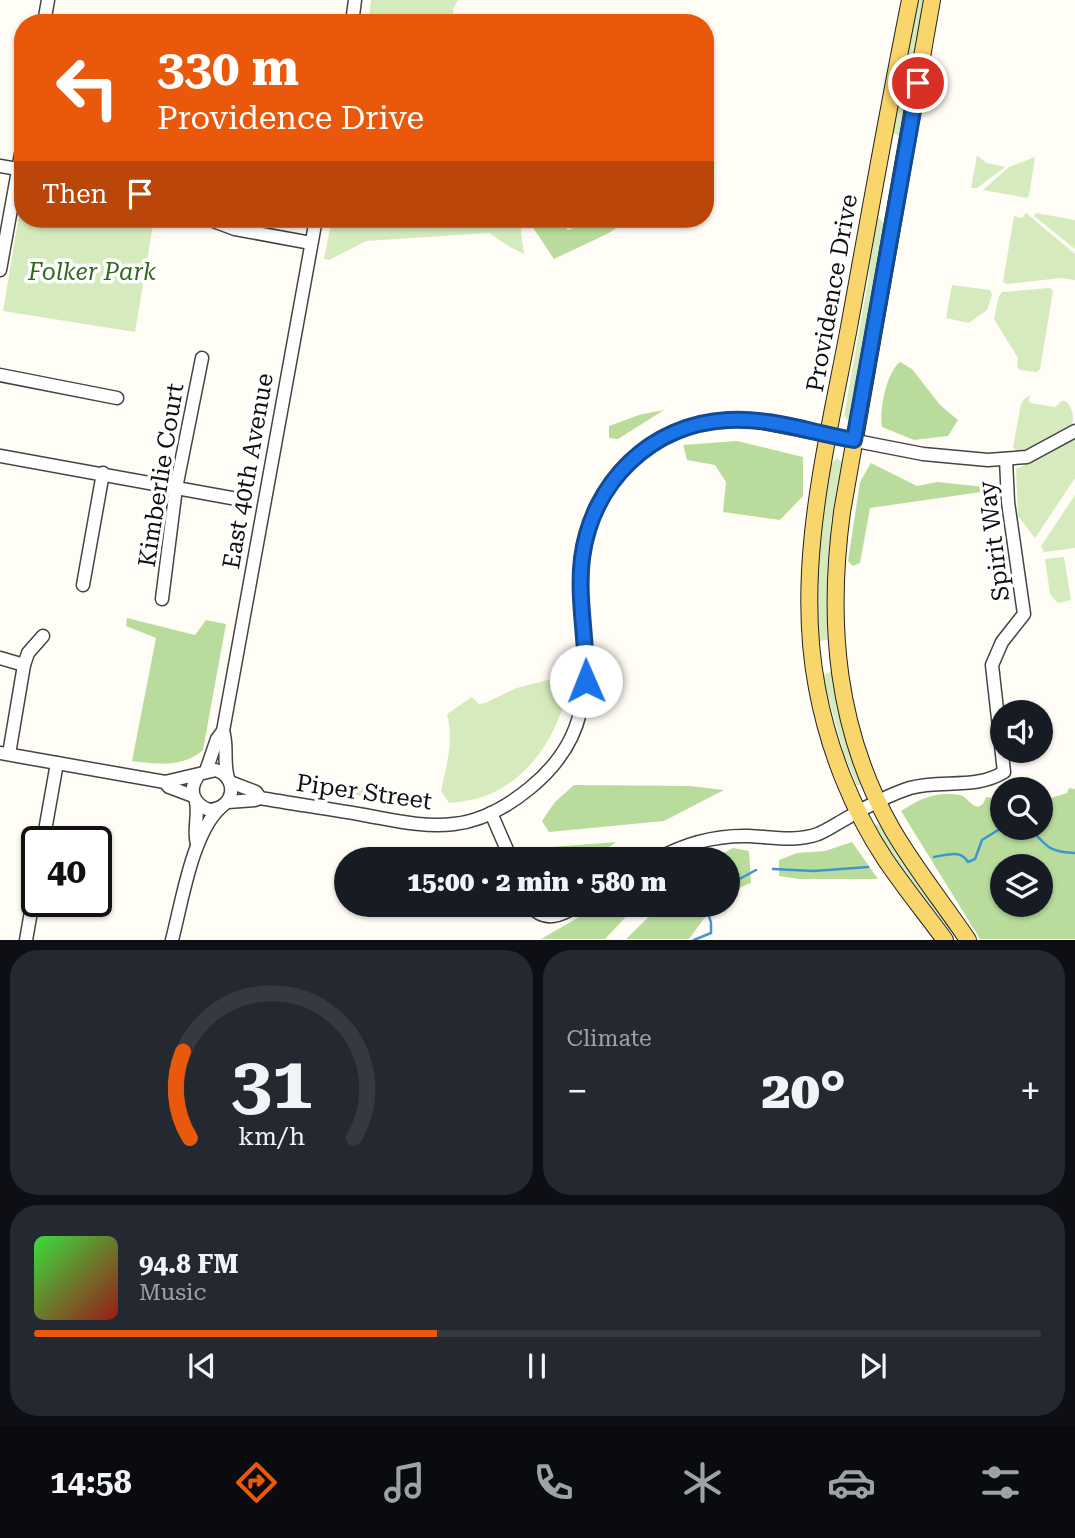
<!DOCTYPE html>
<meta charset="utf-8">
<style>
:root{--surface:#171b24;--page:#242831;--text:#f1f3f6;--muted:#9ea1a6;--line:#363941;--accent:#ea580c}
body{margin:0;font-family:"Roboto Serif",serif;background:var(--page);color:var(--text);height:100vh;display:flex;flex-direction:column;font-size:26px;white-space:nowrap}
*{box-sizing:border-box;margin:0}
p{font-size:23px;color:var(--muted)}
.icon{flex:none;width:38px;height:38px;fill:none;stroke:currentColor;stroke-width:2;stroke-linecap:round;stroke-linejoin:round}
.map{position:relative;height:940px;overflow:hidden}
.sheet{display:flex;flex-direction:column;gap:10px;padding:10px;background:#0d0f14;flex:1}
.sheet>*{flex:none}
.banner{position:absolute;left:14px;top:14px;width:700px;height:214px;border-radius:28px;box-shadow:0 2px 5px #0004;background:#ea580c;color:#fff;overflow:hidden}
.fabs{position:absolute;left:990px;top:700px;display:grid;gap:14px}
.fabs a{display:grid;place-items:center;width:63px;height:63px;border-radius:50%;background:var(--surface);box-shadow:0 2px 5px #0004;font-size:35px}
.speed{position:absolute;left:21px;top:826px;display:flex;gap:14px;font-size:35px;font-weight:700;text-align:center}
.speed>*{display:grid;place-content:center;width:91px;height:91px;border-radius:50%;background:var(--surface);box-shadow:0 2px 5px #0004;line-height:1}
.speed .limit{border:4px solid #111;border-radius:10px;background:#fff;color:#111}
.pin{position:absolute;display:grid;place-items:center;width:60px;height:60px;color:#fff;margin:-30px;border:4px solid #fff;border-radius:50%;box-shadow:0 2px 7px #0007}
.me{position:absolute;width:77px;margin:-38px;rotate:359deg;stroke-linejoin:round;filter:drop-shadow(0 0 5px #0008)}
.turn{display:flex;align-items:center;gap:24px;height:147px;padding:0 28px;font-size:32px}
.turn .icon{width:91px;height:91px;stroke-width:2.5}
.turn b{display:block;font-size:49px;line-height:60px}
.then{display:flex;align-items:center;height:66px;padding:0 28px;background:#0003;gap:14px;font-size:26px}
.big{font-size:52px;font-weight:800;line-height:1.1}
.sheet .tile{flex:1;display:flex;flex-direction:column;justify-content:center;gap:10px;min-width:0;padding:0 24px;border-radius:28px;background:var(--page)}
.sheet .dial{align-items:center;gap:0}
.dial svg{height:182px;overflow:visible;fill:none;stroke:var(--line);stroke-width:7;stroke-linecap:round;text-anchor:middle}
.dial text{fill:var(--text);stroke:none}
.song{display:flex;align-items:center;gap:21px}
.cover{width:84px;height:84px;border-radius:10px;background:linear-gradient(135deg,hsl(120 70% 55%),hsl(0 70% 35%))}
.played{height:7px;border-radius:4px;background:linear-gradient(90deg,var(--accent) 40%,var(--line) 40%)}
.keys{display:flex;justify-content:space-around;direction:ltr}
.heat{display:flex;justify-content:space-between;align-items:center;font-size:38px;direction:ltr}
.sheet .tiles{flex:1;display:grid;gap:10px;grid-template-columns:1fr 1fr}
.tile:last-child{grid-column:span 2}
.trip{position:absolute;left:334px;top:847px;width:406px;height:70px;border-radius:35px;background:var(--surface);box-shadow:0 2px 5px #0004;font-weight:800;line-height:70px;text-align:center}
.menu{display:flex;height:112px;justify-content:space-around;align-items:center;background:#090b0e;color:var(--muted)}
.menu .icon{width:49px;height:49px}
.menu .on{color:var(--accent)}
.menu b{font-size:32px;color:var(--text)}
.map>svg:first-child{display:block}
.green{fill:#d5ebbd}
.forest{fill:#b9dc9c;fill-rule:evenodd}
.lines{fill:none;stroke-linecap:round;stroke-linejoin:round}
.stream{stroke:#3f96cf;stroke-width:2.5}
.minor-casing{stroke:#444;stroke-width:15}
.major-casing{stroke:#222;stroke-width:18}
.minor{stroke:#fff;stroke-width:12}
.major{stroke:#f9d66b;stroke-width:16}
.route-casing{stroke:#114b97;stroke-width:18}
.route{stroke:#1a73e8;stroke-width:12}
.labels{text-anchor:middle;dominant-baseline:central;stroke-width:7;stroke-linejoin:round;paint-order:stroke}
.park-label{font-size:24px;font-style:italic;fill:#2f6b1f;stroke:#fff}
.street-label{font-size:24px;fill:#111;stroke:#fff}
</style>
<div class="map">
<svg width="1075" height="940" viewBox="0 0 1075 940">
<rect width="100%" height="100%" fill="#fffdf5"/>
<!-- green -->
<g class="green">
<polygon points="371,0 458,0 453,9 455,23 368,23"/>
<polygon points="915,0 923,0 903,134 899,136 892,132"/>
<polygon points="977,156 987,163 1005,167 977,188 971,188"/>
<polygon points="1035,157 1029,196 1027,198 983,190 1009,167"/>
<polygon points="23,191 23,219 154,219 135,332 3,311"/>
<polygon points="1026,213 1075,254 1075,280 1061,278 1007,284 1003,282 1014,216 1022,218"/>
<polygon points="1036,213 1075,220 1075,249 1034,216"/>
<polygon points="876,214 885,225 852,420 848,420 844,416 868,281"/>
<polygon points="332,219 522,219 521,232 524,254 510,247 489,233 366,241 329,260 324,259"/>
<polygon points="952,285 990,290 992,295 987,310 969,323 946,318"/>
<polygon points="1050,288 1053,291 1040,369 1037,372 1020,370 1017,367 1018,358 994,319 999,296 1002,292"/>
<path d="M1031,395l-3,5 3,3 24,4 7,-6h4c7,8 9,16 5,26l-45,24 -9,1 -4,-5 8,-43 3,-5z"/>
<polygon points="1075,438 1075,478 1035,538 1018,516 1016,469 1048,454"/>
<polygon points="837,458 843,463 831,521 828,578 830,639 816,642 814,585 831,464"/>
<polygon points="1075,495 1075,548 1044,552 1041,546"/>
<polygon points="1064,557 1071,600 1058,603 1050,594 1045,559"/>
<polygon points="833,671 864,783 857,786 844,754 822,675"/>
<path d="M548,680h21c-7,51 -40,104 -93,119 -9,2 -18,3 -27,4l-8,-12c6,-27 13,-50 6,-77l25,-17 7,7 6,-1 32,-15z"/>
<polygon points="296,776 406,796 401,803 305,786 299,783"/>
<polygon points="877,824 880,825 961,939 957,939 922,896 904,879 874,827"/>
</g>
<!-- forest -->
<g class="forest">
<polygon points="533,219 556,219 568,230 598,219 629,219 609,233 554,259 532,226"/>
<path d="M900,362l12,7 28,36 18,15 -10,16 -34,4 -32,-13c-3,-16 4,-54 18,-65z"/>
<polygon points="664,410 618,439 609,438 609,426 639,415"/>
<polygon points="737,441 803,457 803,496 780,520 723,512 726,482 715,465 687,460 683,445"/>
<polygon points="871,463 917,486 937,482 985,487 988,491 870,508 860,563 853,566 848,561 860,482"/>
<path d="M127,618l68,17 11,-15 20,4 -23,126c-21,18 -45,14 -71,11l24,-123 -30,-12z"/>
<polygon points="574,785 690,786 724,790 664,821 549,832 542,821 555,802"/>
<path d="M1069,788l6,1v150h-95l-79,-128c18,-12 35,-20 59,-16 8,2 9,10 18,12l5,-3 3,-7 17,2v29h38v-27l26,-8zM1003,866h38v39h-38z"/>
<polygon points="616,842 593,859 534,859 527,849"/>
<polygon points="852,842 878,879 799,879 779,876 779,860 797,853 825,851"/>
<polygon points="733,848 749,851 751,883 728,892 728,859 713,859"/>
<polygon points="600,905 637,905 605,939 541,939"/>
<polygon points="661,905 714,905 689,939 626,939"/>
</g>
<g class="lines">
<!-- stream -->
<g class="stream">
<path d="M1030,828c16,18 19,24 45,25"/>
<path d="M934,857c13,-2 26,-8 34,5l7,-3 7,-19 21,-13"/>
<polyline points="773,869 814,871 868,867"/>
<polyline points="728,879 734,882 756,870"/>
<polyline points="694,940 711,933 711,923 706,905"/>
</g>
<!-- minor casing -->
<g class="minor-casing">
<g id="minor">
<polyline points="44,23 48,0"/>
<polyline points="352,23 355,0"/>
<polyline points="0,166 23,170"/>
<polyline points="208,219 235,229 311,243"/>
<polyline points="0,270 23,143"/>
<polyline points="0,375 117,398"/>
<polyline points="0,456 237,499"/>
<polyline points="83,585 103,473"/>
<polyline points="162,599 176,488 202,358"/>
<polyline points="0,658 24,665"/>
<path d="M223,731c5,14 0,30 5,47"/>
<path d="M0,753l165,29 51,-12c24,9 18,39 -7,40 -16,-6 -21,-20 -11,-34"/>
<polyline points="9,754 24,665 28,653 43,636"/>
<polyline points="206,771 217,739 223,731 316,219"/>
<polyline points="165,782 169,787 193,796"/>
<polyline points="230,782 256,792 260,798"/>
<path d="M196,801c3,15 -3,29 1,43"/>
<path d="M228,802l27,-2 5,-2c35,6 70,11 104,17 29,5 61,13 90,9 28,-3 54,-18 76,-36 82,-67 45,-139 52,-226 4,-66 54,-125 119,-139 18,-3 35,-3 53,-2l169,33 65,6 39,-3 48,-26"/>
<polyline points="491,813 511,859"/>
<polyline points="43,842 57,763"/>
<path d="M657,859c29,-16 58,-24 92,-23 24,1 46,6 69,-2 10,-4 20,-11 29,-16 19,-11 41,-23 63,-30 31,-9 65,2 94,-16l-12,-107 10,-23 22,-28 -16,-112 -2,-43"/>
<path d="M530,905c15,19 32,10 49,0"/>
<polyline points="26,940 37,878"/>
<path d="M172,940c10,-38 20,-106 48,-132"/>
</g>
</g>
<!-- major casing -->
<g class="major-casing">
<g id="major">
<path d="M910,0c-22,109 -41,218 -61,327 -22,118 -55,241 -32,361 11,60 35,121 68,171 19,28 40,54 60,81"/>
<path d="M932,0l-90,512c-15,111 -6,218 50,317 22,38 51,74 76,111"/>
</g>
</g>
<!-- minor -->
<use href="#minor" class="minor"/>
<!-- major -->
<use href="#major" class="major"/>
</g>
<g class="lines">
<!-- route casing -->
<g class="route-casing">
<path id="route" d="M586,681c1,-40 -9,-82 -4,-123 10,-75 68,-134 146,-138 41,-3 85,13 126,20l64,-357"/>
</g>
<!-- route -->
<use href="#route" class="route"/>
</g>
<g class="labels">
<!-- park labels -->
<g class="park-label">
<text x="92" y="272">Folker Park</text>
</g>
<!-- street labels -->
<g class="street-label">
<text transform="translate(832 293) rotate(-80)">Providence Drive</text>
<text transform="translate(248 471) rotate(-80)">East 40th Avenue</text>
<text transform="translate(161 475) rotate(-81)">Kimberlie Court</text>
<text transform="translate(994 541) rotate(-97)">Spirit Way</text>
<text transform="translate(364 792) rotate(8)">Piper Street</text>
</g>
</g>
</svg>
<div class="fabs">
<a><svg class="icon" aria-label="sound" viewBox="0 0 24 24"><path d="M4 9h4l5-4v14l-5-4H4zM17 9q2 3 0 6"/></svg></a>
<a><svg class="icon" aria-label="search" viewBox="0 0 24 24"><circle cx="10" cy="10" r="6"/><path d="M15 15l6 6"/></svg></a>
<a><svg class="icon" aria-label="layers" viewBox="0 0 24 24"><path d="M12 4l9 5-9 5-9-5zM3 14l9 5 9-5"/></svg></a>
</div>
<div class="speed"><div class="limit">40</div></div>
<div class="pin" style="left:918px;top:83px;background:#d93025"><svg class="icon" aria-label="arrive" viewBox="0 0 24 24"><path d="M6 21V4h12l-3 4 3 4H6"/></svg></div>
<svg class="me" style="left:586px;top:681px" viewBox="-20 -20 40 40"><circle r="19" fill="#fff"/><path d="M0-13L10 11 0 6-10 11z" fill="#1a73e8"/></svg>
<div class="trip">15:00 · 2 min · 580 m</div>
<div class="banner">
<div class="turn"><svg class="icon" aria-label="left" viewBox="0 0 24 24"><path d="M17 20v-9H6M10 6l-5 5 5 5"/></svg><div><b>330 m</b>Providence Drive</div></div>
<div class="then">Then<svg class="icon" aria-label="arrive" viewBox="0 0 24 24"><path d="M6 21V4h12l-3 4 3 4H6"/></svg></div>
</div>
</div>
<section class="sheet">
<div class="tiles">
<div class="tile dial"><svg viewBox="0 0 100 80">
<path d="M14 69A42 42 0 1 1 86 69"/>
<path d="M14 69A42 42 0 0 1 11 31" stroke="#ea580c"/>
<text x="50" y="56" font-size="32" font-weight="700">31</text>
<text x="50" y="72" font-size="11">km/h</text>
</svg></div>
<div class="tile"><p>Climate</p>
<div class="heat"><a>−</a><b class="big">20°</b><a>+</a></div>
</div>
<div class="tile">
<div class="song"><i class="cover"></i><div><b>94.8 FM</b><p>Music</p></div></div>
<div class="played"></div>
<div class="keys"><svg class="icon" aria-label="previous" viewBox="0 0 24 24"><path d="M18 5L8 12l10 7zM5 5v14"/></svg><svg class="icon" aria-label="pause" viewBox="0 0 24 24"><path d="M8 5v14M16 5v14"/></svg><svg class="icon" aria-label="next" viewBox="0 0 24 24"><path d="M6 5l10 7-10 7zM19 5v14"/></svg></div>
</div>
</div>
</section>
<nav class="menu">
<b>14:58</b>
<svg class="icon on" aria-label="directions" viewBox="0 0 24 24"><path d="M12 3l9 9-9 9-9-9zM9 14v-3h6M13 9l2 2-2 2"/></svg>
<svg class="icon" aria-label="music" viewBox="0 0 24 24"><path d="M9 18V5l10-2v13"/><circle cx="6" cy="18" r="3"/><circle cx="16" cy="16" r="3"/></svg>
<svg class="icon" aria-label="phone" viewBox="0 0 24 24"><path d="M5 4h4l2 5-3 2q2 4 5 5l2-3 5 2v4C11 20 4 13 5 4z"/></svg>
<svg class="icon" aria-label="climate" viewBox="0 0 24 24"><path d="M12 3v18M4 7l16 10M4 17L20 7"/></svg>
<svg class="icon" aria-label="car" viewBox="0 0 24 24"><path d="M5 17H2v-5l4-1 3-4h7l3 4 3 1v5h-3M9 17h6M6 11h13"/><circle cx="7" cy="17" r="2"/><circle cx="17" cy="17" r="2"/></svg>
<svg class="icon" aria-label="filters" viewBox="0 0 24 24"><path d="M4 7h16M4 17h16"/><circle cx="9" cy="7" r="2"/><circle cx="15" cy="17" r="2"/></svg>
</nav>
